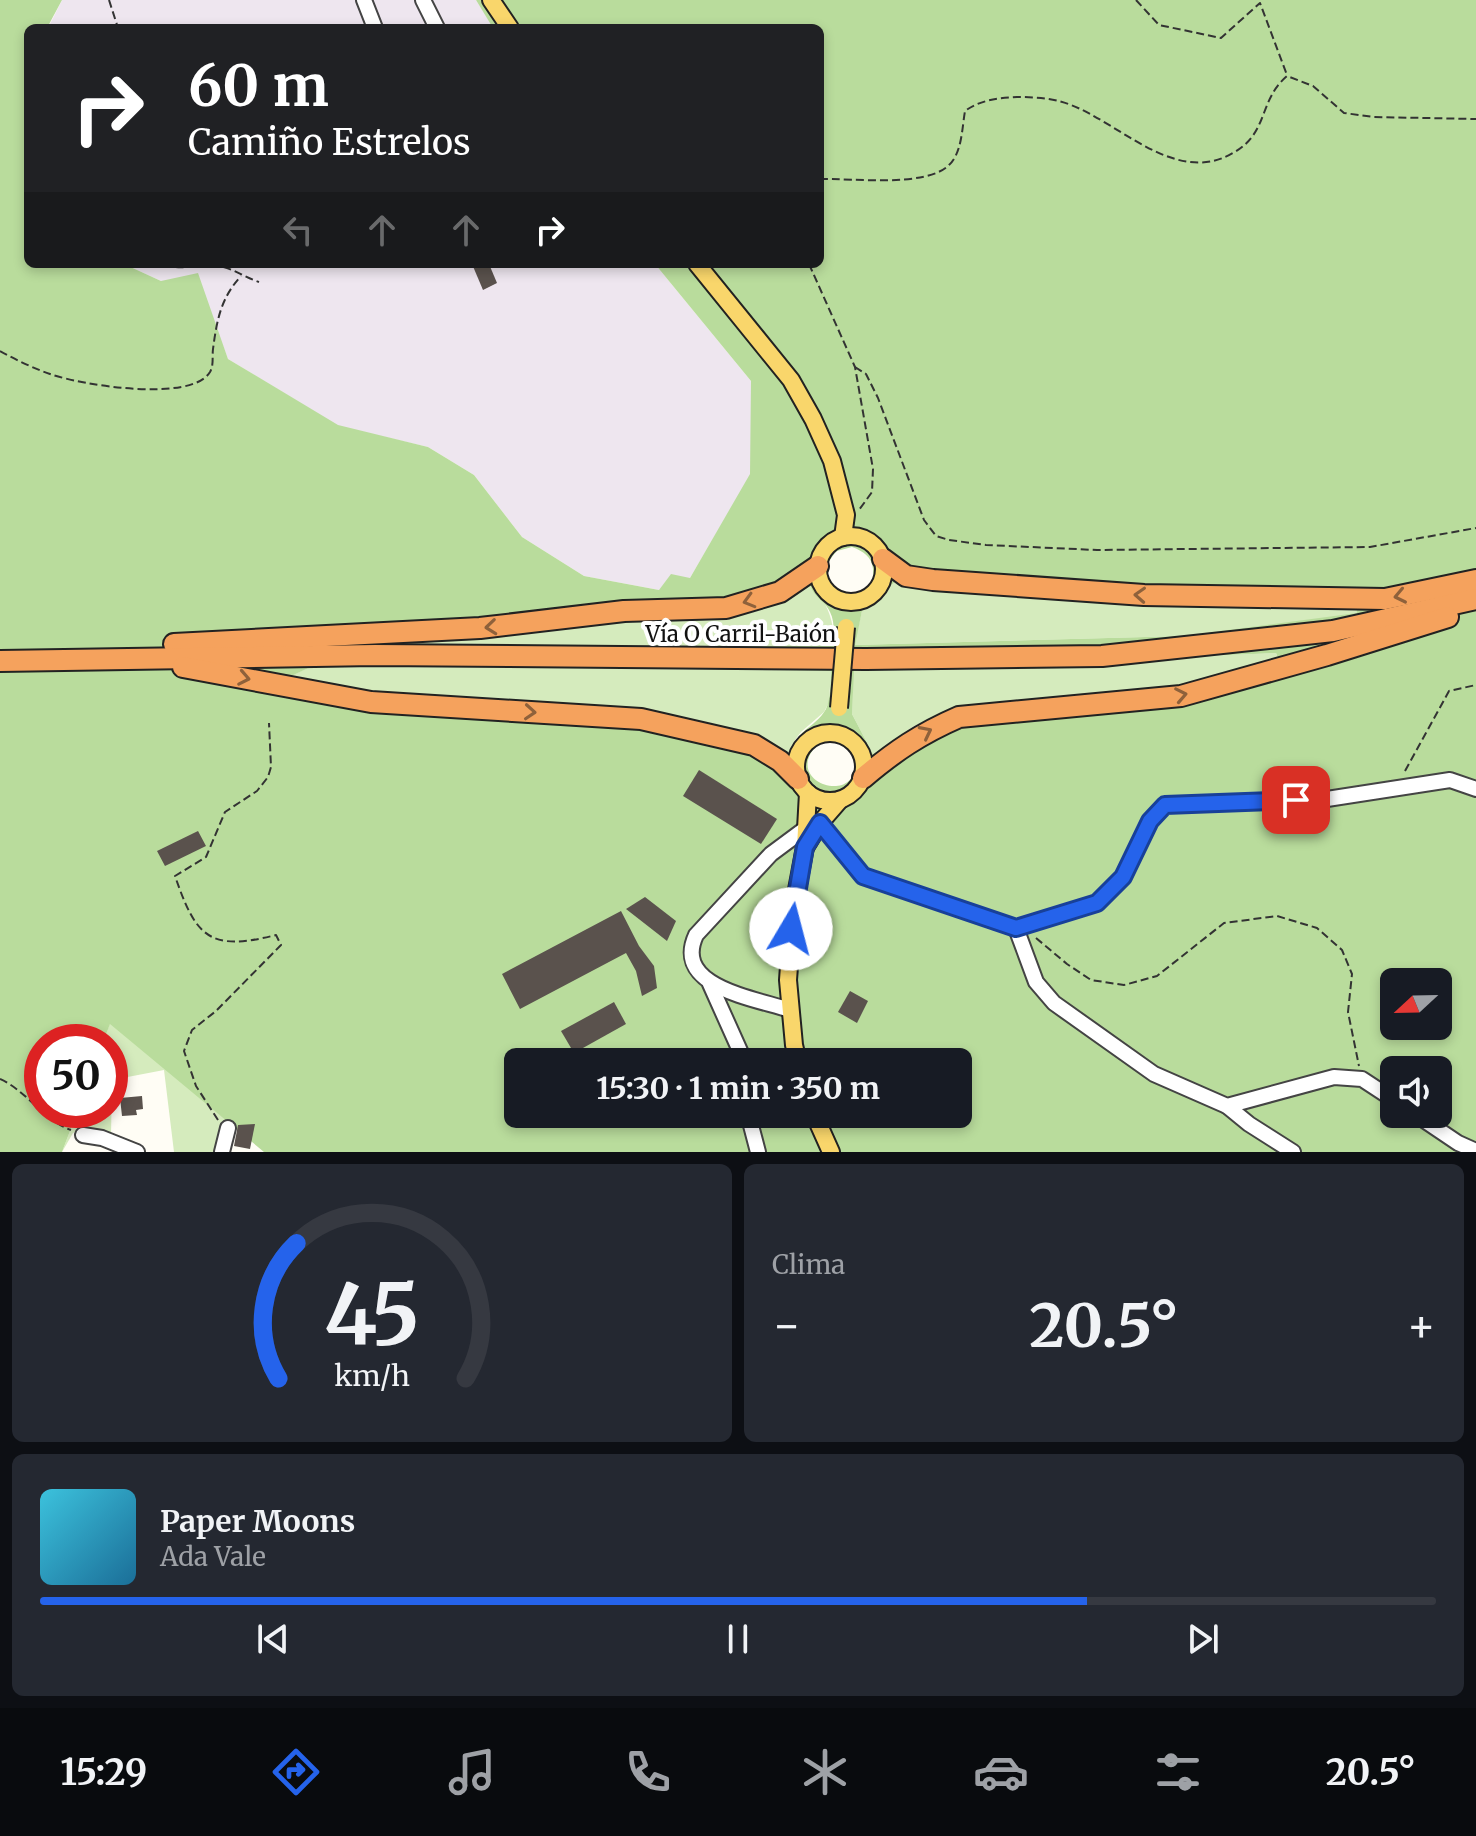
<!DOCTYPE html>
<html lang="es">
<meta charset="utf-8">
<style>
:root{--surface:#171b24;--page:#242831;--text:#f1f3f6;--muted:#9ea1a6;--line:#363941;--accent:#2563eb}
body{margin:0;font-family:Merriweather,serif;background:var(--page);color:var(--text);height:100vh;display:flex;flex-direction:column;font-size:30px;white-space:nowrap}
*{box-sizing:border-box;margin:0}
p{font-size:26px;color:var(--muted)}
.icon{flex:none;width:44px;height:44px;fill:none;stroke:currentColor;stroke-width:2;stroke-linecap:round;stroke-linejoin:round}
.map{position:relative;height:1152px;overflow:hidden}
.sheet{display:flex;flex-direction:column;gap:12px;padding:12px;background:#0d0f14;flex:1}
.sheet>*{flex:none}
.banner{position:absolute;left:24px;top:24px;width:800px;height:244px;border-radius:12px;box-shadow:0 4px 12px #0003;background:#202124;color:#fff;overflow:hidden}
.needle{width:52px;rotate:248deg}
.buttons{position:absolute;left:1380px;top:968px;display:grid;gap:16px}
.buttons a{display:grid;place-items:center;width:72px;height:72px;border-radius:12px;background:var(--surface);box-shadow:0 4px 12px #0003;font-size:40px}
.speed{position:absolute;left:24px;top:1024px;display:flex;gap:16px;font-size:40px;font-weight:700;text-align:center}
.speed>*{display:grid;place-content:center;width:104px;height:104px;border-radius:50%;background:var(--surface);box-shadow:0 4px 12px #0003;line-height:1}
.speed .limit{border:12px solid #d22;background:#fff;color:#111}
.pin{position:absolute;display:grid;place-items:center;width:68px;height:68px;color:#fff;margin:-34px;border-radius:16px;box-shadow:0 4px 12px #0006}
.me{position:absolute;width:88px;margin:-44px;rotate:8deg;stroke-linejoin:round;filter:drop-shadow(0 0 6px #0008)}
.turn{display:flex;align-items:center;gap:28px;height:168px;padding:0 32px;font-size:36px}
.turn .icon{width:104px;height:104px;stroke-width:2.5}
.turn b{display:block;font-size:56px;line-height:68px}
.lanes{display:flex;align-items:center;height:76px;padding:0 32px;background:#0003;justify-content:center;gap:40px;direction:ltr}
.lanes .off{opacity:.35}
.big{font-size:60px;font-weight:700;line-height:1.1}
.sheet .widget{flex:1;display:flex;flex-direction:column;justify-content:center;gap:12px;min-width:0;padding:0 28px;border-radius:12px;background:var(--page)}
.sheet .dial{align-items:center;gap:0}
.dial svg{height:208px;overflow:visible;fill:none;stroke:var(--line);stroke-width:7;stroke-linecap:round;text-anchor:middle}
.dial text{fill:var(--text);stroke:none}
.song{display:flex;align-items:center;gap:24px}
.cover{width:96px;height:96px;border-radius:12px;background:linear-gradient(135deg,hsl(190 70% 55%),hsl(200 70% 35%))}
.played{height:8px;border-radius:4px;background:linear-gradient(90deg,var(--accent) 75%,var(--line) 75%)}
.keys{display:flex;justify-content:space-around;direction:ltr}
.heat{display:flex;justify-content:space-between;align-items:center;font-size:44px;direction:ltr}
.sheet .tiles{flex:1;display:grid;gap:12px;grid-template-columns:1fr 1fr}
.widget:last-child{grid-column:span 2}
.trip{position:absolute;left:504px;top:1048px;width:468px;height:80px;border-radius:12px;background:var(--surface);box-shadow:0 4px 12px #0003;font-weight:700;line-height:80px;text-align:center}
.dock{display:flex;height:128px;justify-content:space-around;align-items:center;background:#090b0e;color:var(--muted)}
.dock .icon{width:56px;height:56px}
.dock .on{color:var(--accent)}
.dock b{font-size:36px;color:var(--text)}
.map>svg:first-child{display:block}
.industrial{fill:#eee6ef}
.green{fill:#d5ebbd}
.forest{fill:#b9dc9c;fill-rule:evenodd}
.building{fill:#5a524d}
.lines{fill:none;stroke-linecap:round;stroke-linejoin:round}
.minor-casing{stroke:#444;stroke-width:18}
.major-casing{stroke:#222;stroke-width:20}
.highway-casing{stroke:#222;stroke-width:24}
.path{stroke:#333;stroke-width:2;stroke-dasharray:8 4;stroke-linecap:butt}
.minor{stroke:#fff;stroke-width:14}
.major{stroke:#f9d66b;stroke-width:16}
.highway{stroke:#f5a25d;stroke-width:20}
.major-bridge-casing{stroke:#222;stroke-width:20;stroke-linecap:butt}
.major-bridge{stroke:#f9d66b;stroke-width:16}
.oneway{stroke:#8e613b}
.route-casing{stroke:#184099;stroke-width:20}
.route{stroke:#2563eb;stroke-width:14}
.labels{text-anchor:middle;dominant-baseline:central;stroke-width:8;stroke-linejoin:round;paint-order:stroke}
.street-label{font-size:22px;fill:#111;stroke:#fff}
</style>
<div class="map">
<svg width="1476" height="1152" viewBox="0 0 1476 1152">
<rect width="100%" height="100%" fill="#fffdf5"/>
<!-- industrial -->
<g class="industrial">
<polygon points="62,0 476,0 494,28 48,28"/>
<polygon points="124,264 655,264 751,381 751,474 690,578 659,590 584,576 522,537 474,475 428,447 338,426 228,359 216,327 161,281"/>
</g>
<!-- green -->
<g class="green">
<path d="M809,578c15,23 27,39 24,68l-478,-1 -2,-7z"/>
<polygon points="895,582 918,588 1254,607 1357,606 1357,614 1182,636 854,645 862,611"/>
<path d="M1276,653l3,9c-108,34 -223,39 -336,51l-29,13 -41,28 -21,-40 1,-44z"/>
<polygon points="315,665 831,671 829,702 824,712 801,732 795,740 791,759 433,704 288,677"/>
<polygon points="110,1023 229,1115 215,1152 174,1152 164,1070 112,1080 111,1136 83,1128 73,1133 62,1152 78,1110 110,1110 110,1042 103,1042"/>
</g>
<!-- forest -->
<path class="forest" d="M0,0h62l-15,28h-19v236h96l37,17 37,-8 30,86 110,66 90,22 46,28 48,62 62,39 75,14 12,-16 19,4 60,-104 1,-93 -96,-117h165v-236h-327l-17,-28h1000v1152h-1212l-154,-128 -7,18h-61v68h36l-16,42h-62zM852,547c11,4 20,10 21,22 4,45 -74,21 -36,-18zM809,579c3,20 15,19 21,33 5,10 4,23 3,34l-478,-1 -2,-6 432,-46zM895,582l23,6 336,19 102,-1 1,7 -175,23 -327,9 7,-34zM1276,653l3,8c-75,25 -145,30 -223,37 -37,4 -79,3 -115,16 -25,9 -45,25 -68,40l-21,-40 2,-44zM315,665l515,6h1c-1,12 0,27 -5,38 -12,21 -32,19 -35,50l-224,-52 -134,-3 -144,-27zM834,740c11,3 20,10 21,22 3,45 -75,20 -37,-18zM1394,982h44v44h-44zM518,1062h440v52h-440zM1394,1070h44v44h-44z"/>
<!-- building -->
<g class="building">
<polygon points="472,264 489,264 497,283 483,290"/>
<polygon points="699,770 777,819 761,844 683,796"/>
<polygon points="198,831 206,846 165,866 157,851"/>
<polygon points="645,897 676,921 667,941 626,909"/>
<polygon points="621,911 639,946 654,966 657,988 642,996 636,971 626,953 520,1009 502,974"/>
<polygon points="850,991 868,1001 857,1023 838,1012"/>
<polygon points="614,1002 626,1024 574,1053 561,1031"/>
<polygon points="142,1096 143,1109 136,1110 137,1115 122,1116 120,1098"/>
<polygon points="255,1124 250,1149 234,1146 238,1125"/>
</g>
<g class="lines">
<!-- minor casing -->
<g class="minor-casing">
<g id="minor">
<polyline points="364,0 375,28"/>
<polyline points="423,0 437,28"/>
<polyline points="820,823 863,876 1016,928 1097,903 1123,877 1150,821 1165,805 1327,799 1450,780 1476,789"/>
<polyline points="1016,928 1036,982 1054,1003 1154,1074 1227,1106 1334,1077 1362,1079 1394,1100"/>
<polyline points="710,984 745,1062"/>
<path d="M790,1010c-36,-12 -118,-23 -94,-75l75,-81 35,-26"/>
<polyline points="1227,1106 1249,1124 1293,1152"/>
<polyline points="748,1114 758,1152"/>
<polyline points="1415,1114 1458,1143 1476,1151"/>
<polyline points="83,1135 102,1138 137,1152"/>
<polyline points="222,1152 228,1128"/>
</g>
</g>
<!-- major casing -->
<g class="major-casing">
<g id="major">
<polyline points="491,0 510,28"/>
<polyline points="697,264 791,380 813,419 832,461 846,515 843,537"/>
<circle cx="851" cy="569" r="33"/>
<circle cx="830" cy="767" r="34"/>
<polyline points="806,846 820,823 840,800"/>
<polyline points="798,1062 794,1045 788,980 793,911 805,847 808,793"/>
<polyline points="814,1114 831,1152"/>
</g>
</g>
<!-- highway casing -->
<g class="highway-casing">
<g id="highway">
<polyline points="883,559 906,576 933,580 1144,595 1385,599 1476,580"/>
<polyline points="174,644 480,628 624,611 726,608 780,592 818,566"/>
<polyline points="0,661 375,655 866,659 1102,656 1333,631 1476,599"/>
<polyline points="183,667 371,702 641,719 754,745 780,761 798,779"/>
<path d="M863,778c32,-27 57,-44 96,-61l222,-21 146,-41 121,-38"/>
</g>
</g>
<!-- path -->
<g class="path">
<polyline points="109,0 118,28"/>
<polyline points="1136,0 1159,25 1221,38 1260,3 1287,75"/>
<path d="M820,179c31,-1 106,9 129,-14 13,-12 13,-37 16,-54 15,-11 33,-13 52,-14 18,0 36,1 54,8 50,19 105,81 162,48 36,-20 25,-52 54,-77l26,10 31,27 30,4 102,2"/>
<path d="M164,264c17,8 40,-2 59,3 12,3 24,11 36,15"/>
<polyline points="809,264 855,367 873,469 872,492 859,510"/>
<path d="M0,351c16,9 33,17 50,23 31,11 141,29 160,-2 4,-7 2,-15 3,-23 4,-30 8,-51 28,-73"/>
<polyline points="855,367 866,374 878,398 924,520 936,536 949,540 986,545 1097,550 1370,547 1476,528"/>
<polyline points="1405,771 1449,691 1476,685"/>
<polyline points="1036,938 1067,964 1091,980 1124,985 1157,976 1224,923 1277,916 1317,928 1342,950 1352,974 1348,1012 1359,1066"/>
<path d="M0,1079c27,12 43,41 71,51"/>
<path d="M218,1120l-22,-34 -12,-35 8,-21 24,-19 65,-66 -5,-10c-67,17 -80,2 -101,-59l31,-19 19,-45 32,-21 11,-14 3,-10 -2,-44"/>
</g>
<!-- minor -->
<use href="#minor" class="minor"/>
<!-- major -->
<use href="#major" class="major"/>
<!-- highway -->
<use href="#highway" class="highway"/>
<!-- major-bridge casing -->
<g class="major-bridge-casing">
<polyline id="major-bridge" points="839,708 846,627"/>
</g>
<!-- major-bridge -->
<use href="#major-bridge" class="major-bridge"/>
</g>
<!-- one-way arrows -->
<defs><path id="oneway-chevron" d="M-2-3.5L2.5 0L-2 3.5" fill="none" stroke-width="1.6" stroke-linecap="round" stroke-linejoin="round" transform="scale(2)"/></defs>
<g class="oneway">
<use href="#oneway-chevron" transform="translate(1140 595) rotate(-177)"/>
<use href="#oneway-chevron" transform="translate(1400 596) rotate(168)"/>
<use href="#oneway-chevron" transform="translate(749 601) rotate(164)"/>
<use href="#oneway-chevron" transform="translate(491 627) rotate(174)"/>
<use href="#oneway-chevron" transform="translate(244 678) rotate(11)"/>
<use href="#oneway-chevron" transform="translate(1181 695) rotate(-11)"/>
<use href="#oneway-chevron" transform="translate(530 712) rotate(4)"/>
<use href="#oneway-chevron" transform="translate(926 732) rotate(-27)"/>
</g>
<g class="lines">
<!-- route casing -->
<g class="route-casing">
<polyline id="route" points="791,929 805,847 820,823 863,876 1016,928 1097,903 1123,877 1150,821 1165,805 1296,800"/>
</g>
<!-- route -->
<use href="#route" class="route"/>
</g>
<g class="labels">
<!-- street labels -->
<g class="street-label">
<text x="741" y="634">Vía O Carril-Baión</text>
</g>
</g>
</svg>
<div class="buttons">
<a><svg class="needle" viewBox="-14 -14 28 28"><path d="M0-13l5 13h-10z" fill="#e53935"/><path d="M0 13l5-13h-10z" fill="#9ea1a6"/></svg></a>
<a><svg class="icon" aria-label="sound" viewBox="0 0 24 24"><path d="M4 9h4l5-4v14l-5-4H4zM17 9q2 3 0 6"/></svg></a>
</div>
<div class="speed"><div class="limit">50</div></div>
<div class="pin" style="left:1296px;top:800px;background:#d93025"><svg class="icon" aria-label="arrive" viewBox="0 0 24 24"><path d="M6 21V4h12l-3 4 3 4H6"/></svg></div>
<svg class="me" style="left:791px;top:929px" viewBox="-20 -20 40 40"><circle r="19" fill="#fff"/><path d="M0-13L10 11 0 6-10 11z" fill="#2563eb"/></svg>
<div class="trip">15:30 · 1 min · 350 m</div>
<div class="banner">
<div class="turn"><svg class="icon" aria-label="right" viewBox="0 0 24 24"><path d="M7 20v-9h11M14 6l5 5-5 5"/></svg><div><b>60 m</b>Camiño Estrelos</div></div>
<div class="lanes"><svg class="icon off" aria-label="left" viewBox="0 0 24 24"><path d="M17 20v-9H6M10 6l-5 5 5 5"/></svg><svg class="icon off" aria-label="ahead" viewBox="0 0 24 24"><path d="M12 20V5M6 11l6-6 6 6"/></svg><svg class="icon off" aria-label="ahead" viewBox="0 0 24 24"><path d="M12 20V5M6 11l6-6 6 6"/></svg><svg class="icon" aria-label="right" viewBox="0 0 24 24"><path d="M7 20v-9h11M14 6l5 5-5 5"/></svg></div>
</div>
</div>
<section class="sheet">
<div class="tiles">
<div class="widget dial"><svg viewBox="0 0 100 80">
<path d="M14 69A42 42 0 1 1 86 69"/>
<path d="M14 69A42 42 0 0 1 21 17" stroke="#2563eb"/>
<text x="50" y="56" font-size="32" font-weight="700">45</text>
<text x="50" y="72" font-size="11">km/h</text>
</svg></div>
<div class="widget"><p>Clima</p>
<div class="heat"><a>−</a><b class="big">20.5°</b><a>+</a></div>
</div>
<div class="widget">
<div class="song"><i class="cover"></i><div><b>Paper Moons</b><p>Ada Vale</p></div></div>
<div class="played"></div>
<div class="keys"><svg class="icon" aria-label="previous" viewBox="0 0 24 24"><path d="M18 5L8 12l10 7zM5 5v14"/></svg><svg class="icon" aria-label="pause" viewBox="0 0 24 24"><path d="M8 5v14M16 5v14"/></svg><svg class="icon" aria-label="next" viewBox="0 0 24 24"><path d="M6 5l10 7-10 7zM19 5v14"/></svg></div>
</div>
</div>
</section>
<nav class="dock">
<b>15:29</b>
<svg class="icon on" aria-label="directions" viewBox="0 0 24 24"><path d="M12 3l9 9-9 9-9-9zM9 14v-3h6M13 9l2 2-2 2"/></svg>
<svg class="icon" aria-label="music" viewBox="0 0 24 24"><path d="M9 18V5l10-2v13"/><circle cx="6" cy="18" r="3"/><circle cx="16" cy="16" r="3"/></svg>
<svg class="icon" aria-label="phone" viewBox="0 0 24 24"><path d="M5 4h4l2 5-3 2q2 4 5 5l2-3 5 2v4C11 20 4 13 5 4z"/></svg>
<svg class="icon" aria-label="climate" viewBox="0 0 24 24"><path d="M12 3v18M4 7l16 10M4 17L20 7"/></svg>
<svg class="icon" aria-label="car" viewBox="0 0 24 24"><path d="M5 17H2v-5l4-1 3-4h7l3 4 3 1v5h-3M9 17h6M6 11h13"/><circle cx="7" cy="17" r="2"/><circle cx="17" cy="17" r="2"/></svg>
<svg class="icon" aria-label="filters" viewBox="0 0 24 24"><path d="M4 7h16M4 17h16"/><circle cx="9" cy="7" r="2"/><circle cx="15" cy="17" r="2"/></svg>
<b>20.5°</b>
</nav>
